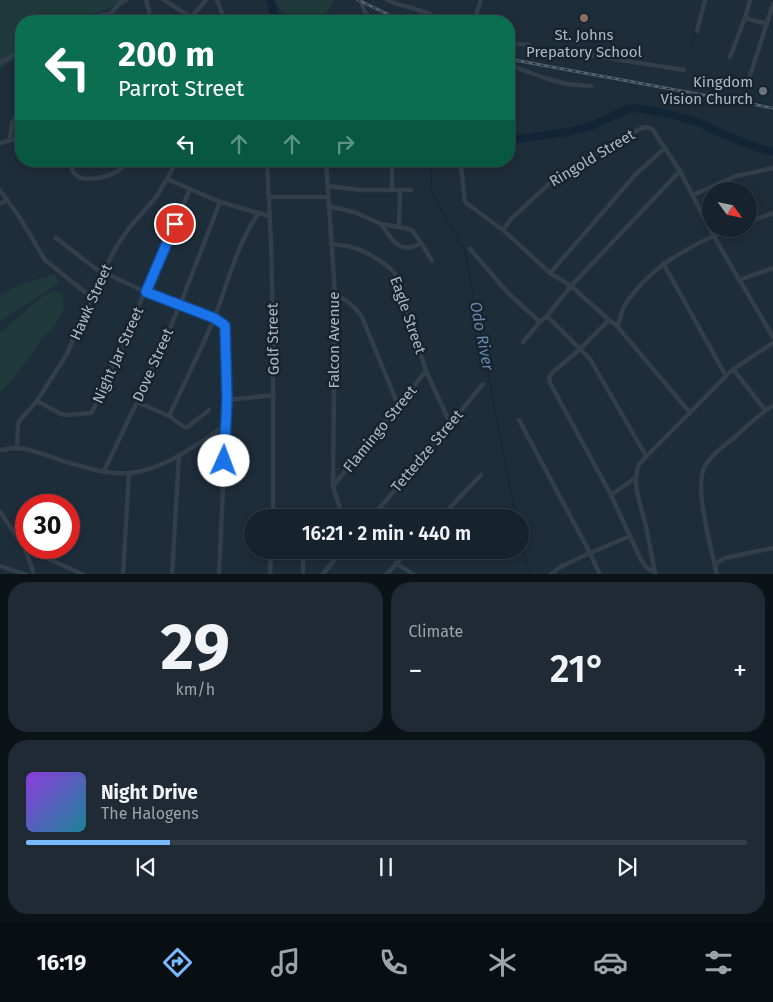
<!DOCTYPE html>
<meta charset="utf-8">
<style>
:root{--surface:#16222c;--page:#1f2a34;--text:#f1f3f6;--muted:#9ea4a9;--line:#353f48;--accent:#79baff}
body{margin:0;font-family:"Fira Sans",sans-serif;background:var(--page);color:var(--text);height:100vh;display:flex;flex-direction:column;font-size:19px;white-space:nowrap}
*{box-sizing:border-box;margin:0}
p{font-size:16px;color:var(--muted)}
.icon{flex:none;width:28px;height:28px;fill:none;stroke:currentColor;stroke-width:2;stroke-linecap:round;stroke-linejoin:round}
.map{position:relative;height:574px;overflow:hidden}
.details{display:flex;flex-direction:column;gap:8px;padding:8px;background:#0c1318;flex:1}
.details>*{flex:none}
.banner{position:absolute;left:15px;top:15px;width:500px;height:152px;border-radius:20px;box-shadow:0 2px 8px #0003,0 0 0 1px var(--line);background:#0b6e4f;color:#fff;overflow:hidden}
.needle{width:32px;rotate:123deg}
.buttons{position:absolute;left:702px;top:182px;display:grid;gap:10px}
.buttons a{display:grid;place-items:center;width:55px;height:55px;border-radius:50%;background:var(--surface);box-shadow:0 2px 8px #0003,0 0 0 1px var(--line);font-size:25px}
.speed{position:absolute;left:15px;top:494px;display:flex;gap:10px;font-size:25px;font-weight:700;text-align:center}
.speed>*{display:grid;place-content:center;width:65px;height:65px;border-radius:50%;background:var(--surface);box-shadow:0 2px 8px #0003,0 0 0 1px var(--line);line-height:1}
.speed .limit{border:8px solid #d22;background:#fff;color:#111}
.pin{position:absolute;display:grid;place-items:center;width:42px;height:42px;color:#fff;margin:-21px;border:2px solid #fff;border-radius:50%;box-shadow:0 1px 5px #0007}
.me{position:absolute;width:55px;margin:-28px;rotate:2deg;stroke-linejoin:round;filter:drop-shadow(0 0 4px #0008)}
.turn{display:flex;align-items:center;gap:18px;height:105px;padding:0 20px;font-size:22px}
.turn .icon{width:65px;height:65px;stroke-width:2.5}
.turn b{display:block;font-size:35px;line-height:42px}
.lanes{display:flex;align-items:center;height:48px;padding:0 20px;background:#0003;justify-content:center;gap:25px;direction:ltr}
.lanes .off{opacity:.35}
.big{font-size:38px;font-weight:600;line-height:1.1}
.details .card{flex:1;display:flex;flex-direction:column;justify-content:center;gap:8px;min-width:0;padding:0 18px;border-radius:20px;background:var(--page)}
.details .dial{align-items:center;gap:0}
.dial b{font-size:65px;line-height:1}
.song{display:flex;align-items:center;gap:15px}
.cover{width:60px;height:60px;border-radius:8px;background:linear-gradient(135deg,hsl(270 70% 55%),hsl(190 70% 35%))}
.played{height:5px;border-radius:2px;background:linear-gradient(90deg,var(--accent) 20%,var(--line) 20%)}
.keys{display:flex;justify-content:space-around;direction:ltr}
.heat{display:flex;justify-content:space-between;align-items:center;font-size:28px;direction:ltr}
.details .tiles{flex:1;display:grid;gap:8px;grid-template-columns:1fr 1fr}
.card:last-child{grid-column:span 2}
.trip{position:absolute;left:244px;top:509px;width:285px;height:50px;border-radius:25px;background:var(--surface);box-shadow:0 2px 8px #0003,0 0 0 1px var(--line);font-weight:600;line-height:50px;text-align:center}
.menu{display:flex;height:80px;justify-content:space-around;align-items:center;background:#090e12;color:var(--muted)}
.menu .icon{width:35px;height:35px}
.menu .selected{color:var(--accent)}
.menu b{font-size:22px;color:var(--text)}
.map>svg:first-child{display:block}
.green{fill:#203a3b}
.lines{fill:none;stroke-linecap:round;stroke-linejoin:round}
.stream{stroke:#112537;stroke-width:1}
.river{stroke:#112537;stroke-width:8}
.minor{stroke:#323e4a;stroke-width:4.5}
.rail-casing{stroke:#536371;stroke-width:3}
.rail{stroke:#18232e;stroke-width:1;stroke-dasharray:4;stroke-linecap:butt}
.route-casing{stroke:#114b97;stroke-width:12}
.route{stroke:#1a73e8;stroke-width:9}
.education-dot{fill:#8d6e63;stroke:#18232e;stroke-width:2}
.worship-dot{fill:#6b7280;stroke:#18232e;stroke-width:2}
.labels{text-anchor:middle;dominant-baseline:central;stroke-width:5;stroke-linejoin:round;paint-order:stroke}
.poi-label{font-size:15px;fill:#acb9c7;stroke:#18232e}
.street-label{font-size:15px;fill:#acb9c7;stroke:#18232e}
.water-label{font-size:16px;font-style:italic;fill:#6187a9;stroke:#18232e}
</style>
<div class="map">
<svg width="773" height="575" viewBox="0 0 773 575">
<rect width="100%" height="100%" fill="#1e2d3a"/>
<!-- green -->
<g class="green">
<polygon points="0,0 127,0 78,21 21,21 21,56 2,67 0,71"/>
<polygon points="275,0 334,0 321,21 298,21 281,11"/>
<polygon points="55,274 59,283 0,321 0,295 19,285"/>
<polygon points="55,290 62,294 64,308 55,325 41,340 14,378 0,393 0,333 40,298"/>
</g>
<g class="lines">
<!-- stream -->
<g class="stream">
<polyline points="691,49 695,33"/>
<polyline points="750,70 752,61"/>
<polyline points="722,95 739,98 773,106"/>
<polyline points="740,98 742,94 745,86"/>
<polyline points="431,161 431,191 465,251 506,468 516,518"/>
<polyline points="520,534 526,560 532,575"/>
</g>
<!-- river -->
<g class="river">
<polyline points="270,0 276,21"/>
<polyline points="509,140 568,132 591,126 628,109 635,108 669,114 703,124 713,130 758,148 773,152"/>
</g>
<!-- minor -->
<g class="minor">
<polyline points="146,0 149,10 149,21"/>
<polyline points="164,0 191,17"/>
<polyline points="217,0 225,21"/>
<path d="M362,0c-1,7 5,17 11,21"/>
<path d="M387,0c10,5 20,6 31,10 9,2 18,7 26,11"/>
<polyline points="110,14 120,3 126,0"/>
<polyline points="745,18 767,24"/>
<path d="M85,21c16,-7 24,-10 40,0"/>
<polyline points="188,21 206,0"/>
<polyline points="474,21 481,0"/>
<polyline points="697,31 705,0"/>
<polyline points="509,43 529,45 541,52 553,50 569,53 579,56 589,55 684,70"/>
<polyline points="730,57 745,18 750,0"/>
<polyline points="0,63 21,51"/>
<polyline points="509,65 545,78 567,84 591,86"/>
<polyline points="747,85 773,4"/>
<polyline points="10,139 12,123 21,110"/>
<polyline points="0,143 21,137"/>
<path d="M70,161c1,6 2,11 7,15 9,6 30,1 39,-4 5,-3 9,-7 13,-11"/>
<polyline points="267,161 271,242 273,320 273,518"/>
<polyline points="326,161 335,294 333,486 341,512 344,518"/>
<polyline points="392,161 392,189"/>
<polyline points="461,166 465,202 466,203 503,230 550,273 571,286 609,320"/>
<polyline points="167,179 220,202 269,216"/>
<polyline points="327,186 361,190 411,190"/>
<polyline points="0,190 20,218 45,260 91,297"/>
<polyline points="693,195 736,176 773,168"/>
<polyline points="269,197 328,197"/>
<polyline points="0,204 7,200"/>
<polyline points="328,206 354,212 381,224 399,227 400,190"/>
<polyline points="749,222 773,213"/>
<path d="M381,224c11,16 19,32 40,19l11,18"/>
<polyline points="399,227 412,230 421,243"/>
<polyline points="503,230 511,219 552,181 619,139 642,128 645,127 652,129 680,171 713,235 773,337"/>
<polyline points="56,238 96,269 146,292 214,318 219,321 225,326 227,400 219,575"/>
<path d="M331,244c8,1 17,1 24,4 12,4 33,16 41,27l30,96 24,52"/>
<polyline points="470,249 509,294 540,322"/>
<polyline points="663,263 726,376"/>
<polyline points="550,273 637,173 665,148"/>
<polyline points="739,280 773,268"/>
<path d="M335,294c12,7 19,11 27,23l36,88"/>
<polyline points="547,316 590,359 646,456"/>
<polyline points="617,326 690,413"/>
<polyline points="523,342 540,322 547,316 571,286 680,171"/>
<polyline points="733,369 765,410"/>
<polyline points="227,400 274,395"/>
<polyline points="37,401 61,414 67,415 91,413 93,410 190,189"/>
<polyline points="137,402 169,416 184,427 187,427 189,426 209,410"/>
<path d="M169,416c15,-32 31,-64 45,-97 14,-36 22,-73 44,-105"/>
<polyline points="519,420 590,553 600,575"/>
<polyline points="17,448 18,424 20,420 37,401 67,354 98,281 118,244 129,228 157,196 177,161"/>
<path d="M0,450c5,0 10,-2 15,-2 11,-1 40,10 51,14 20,6 43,13 64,11 35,-4 66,-28 95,-47"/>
<polyline points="104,471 137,402 180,305 220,202"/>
<polyline points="333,486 426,371"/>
<polyline points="611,495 635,478"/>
<polyline points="0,512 25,548 34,575"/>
<polyline points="371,518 407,476 483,384"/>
<polyline points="440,518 481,475"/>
<polyline points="25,548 84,575"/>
<polyline points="396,563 414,575"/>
<polyline points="715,564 725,558 773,548"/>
<polyline points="0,566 27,575"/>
<path d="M655,573l-9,-6 -5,-7 -30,-65 -61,-112 -1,-5 3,-5 28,-24 29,-29 8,6c4,-6 3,-14 8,-21 23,-37 67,-61 106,-76"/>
<path d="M655,573c-3,-15 -6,-31 -9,-47 -5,-21 -15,-41 -7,-62l90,-91 12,-9 32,-21"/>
<polyline points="123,575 129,473"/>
<polyline points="172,575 179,455"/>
<polyline points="270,575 271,550"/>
<polyline points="303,575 303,551"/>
<polyline points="322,575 343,550"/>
<polyline points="386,575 409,550"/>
<polyline points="550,575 560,567 590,553 630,536"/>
<path d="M717,575c-5,-25 -24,-88 -12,-109 6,-11 20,-21 30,-29 12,-11 24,-23 38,-31"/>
</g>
<!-- rail casing -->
<g class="rail-casing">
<g id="rail">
<polyline points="358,0 402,21"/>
<polyline points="509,59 773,108"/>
</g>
</g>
<!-- rail -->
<use href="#rail" class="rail"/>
</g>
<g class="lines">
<!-- route casing -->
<g class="route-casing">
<polyline id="route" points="175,224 146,292 214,318 223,324 225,326 227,400 224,461"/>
</g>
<!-- route -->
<use href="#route" class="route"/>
</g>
<!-- markers -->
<circle class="education-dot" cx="584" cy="18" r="5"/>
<circle class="worship-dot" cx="763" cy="91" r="5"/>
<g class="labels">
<!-- poi labels -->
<g class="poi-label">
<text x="584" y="35">St. Johns<tspan x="584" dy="17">Prepatory School</tspan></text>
<text x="753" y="82" text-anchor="end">Kingdom<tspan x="753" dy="17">Vision Church</tspan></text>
</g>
<!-- street labels -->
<g class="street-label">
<text transform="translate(592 158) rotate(-31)">Ringold Street</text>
<text transform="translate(91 302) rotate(-66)">Hawk Street</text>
<text transform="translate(408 315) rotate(71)">Eagle Street</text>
<text transform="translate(273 339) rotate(-91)">Golf Street</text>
<text transform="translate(334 340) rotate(-90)">Falcon Avenue</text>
<text transform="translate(118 355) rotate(-66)">Night Jar Street</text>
<text transform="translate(153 365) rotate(-66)">Dove Street</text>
<text transform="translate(380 429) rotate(-51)">Flamingo Street</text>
<text transform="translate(427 451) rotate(-50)">Tettedze Street</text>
</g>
<!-- water labels -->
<g class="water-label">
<text transform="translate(482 336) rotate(79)">Odo River</text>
</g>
</g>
</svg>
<div class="buttons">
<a><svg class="needle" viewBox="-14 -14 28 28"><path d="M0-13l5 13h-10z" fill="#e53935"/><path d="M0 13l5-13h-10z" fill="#9ea4a9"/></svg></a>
</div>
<div class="speed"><div class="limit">30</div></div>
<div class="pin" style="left:175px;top:224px;background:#d93025"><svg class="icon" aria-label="arrive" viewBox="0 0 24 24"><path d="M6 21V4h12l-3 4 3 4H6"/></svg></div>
<svg class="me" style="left:224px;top:461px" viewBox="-20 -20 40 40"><circle r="19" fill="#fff"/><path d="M0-13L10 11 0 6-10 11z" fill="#1a73e8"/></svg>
<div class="trip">16:21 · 2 min · 440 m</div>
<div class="banner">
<div class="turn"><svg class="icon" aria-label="left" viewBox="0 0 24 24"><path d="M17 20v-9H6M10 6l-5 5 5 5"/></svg><div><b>200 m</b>Parrot Street</div></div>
<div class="lanes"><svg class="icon" aria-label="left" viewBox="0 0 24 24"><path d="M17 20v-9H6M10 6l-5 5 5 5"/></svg><svg class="icon off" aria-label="ahead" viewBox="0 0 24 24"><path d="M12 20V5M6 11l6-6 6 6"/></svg><svg class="icon off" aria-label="ahead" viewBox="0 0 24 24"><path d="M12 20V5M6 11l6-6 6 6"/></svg><svg class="icon off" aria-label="right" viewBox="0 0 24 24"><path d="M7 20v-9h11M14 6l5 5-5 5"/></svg></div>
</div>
</div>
<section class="details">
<div class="tiles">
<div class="card dial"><b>29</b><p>km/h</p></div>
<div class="card"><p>Climate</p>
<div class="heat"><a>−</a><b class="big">21°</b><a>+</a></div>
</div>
<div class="card">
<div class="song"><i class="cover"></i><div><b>Night Drive</b><p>The Halogens</p></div></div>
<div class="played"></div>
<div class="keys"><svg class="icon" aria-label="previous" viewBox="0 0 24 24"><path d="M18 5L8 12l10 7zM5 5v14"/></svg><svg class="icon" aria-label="pause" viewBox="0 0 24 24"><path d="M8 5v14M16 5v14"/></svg><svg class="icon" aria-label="next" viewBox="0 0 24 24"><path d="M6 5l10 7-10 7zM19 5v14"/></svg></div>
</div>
</div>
</section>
<nav class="menu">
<b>16:19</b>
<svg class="icon selected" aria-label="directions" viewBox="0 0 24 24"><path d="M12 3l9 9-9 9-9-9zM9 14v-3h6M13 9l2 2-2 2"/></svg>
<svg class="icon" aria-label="music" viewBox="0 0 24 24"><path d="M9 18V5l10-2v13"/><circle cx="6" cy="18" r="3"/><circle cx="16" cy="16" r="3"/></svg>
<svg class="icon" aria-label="phone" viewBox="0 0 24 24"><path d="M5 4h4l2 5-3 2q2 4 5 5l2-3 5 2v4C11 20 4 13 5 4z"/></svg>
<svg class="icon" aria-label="climate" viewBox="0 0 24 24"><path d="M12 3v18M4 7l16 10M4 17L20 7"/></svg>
<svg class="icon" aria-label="car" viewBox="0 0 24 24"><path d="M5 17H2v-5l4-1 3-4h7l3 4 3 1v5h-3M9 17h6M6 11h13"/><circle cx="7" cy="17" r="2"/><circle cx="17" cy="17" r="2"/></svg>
<svg class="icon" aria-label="filters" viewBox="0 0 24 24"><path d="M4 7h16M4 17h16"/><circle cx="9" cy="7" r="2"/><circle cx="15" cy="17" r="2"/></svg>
</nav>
